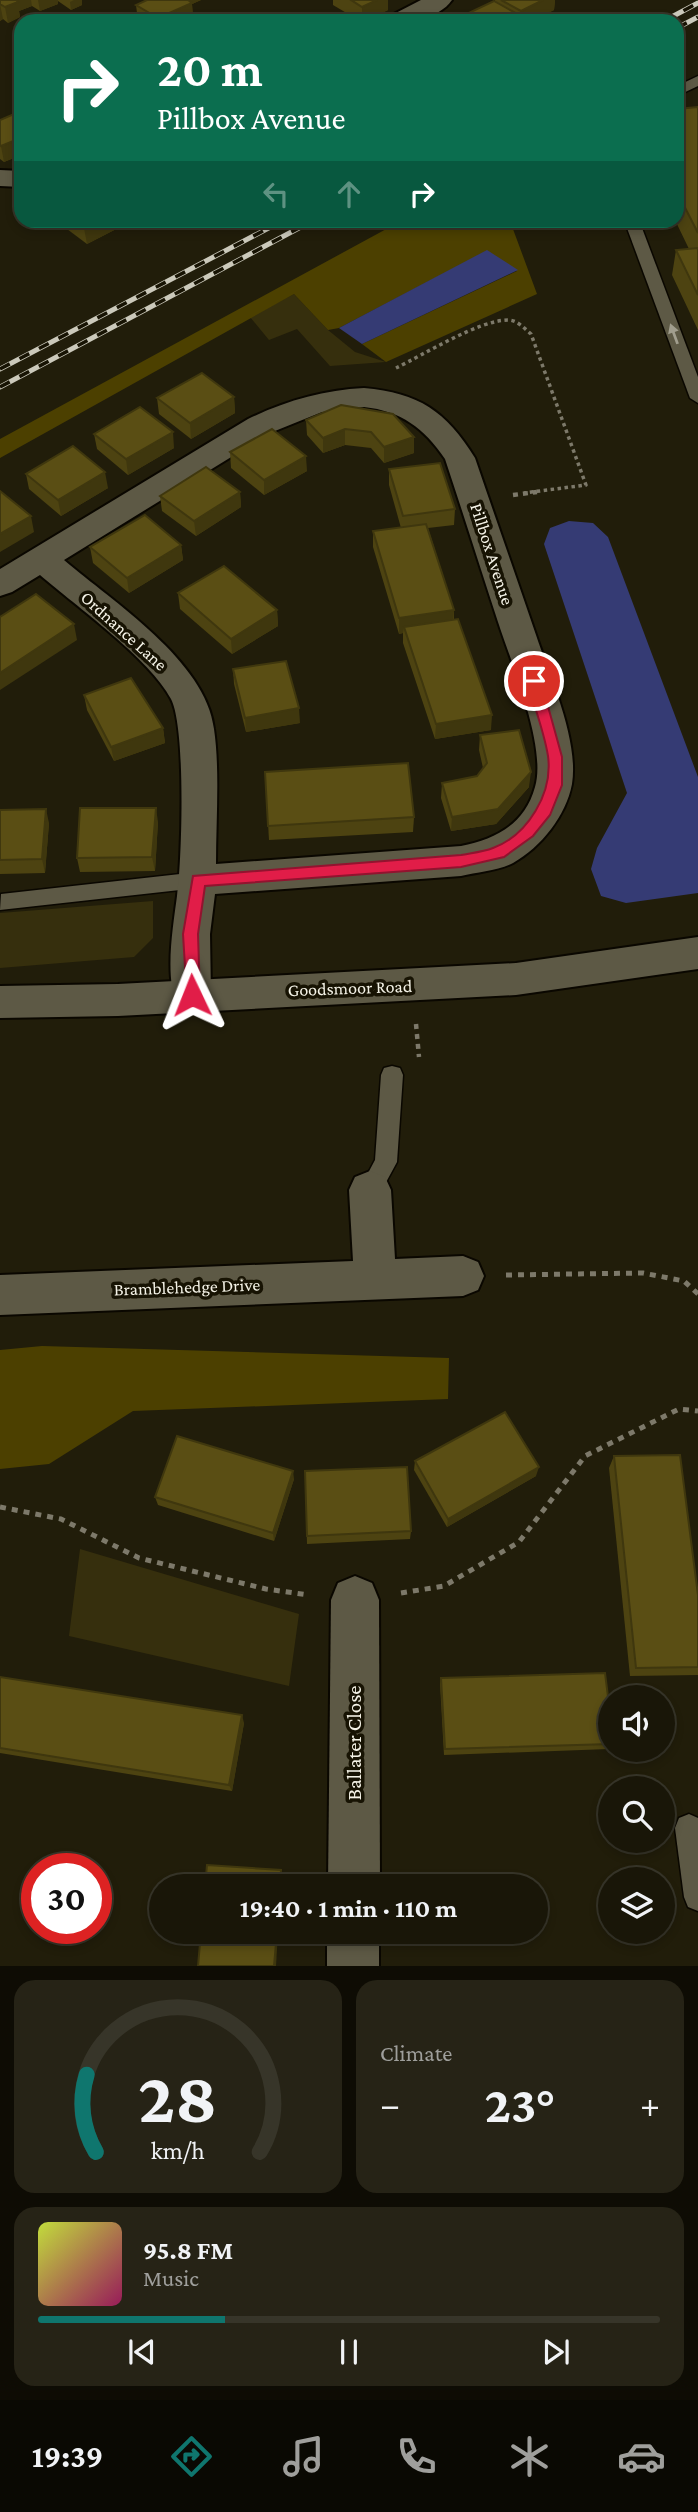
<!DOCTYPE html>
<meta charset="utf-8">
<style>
:root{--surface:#191608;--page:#262316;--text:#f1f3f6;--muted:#9f9f9c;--line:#373529;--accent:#0f766e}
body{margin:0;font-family:"Crimson Pro",serif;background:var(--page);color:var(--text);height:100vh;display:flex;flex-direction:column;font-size:26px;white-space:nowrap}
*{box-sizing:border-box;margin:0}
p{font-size:23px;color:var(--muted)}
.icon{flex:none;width:38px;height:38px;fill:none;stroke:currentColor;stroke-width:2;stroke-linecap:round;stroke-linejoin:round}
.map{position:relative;height:1966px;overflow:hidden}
.drawer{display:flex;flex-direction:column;gap:14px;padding:14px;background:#0e0c04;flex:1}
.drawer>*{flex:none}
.banner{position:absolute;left:14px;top:14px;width:670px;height:214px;border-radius:21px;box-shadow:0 4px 10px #0003,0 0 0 2px var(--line);background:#0b6e4f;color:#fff;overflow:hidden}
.buttons{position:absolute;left:598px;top:1685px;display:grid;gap:14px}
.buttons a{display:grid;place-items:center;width:77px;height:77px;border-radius:50%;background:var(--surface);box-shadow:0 4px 10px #0003,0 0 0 2px var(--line);font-size:35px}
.speed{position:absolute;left:21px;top:1853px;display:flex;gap:14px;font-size:35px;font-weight:700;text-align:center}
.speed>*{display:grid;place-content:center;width:91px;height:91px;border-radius:50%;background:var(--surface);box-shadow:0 4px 10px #0003,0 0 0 2px var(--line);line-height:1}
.speed .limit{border:10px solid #d22;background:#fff;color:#111}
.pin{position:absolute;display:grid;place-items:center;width:60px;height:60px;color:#fff;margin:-30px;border:4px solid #fff;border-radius:50%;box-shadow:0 2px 7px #0007}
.me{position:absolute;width:77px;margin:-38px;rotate:358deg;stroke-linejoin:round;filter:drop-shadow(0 0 5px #0008)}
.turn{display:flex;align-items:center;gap:24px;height:147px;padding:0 28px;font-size:32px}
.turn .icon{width:91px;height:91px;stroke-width:2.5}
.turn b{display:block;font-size:49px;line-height:60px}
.lanes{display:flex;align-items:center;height:66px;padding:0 28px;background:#0003;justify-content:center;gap:35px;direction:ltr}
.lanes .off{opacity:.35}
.big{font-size:52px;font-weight:700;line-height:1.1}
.drawer .widget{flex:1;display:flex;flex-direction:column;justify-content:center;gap:10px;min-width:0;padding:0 24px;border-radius:21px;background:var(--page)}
.drawer .dial{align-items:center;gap:0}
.dial svg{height:182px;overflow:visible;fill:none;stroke:var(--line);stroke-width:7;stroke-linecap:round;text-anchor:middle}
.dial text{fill:var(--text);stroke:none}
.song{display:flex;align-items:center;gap:21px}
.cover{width:84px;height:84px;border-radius:10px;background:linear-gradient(135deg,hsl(70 70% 55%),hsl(330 70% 35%))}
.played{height:7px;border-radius:4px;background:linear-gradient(90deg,var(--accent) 30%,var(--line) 30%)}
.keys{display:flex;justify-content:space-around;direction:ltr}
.heat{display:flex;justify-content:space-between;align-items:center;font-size:38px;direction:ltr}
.drawer .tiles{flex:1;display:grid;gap:14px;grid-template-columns:1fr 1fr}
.widget:last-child{grid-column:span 2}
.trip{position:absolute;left:149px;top:1874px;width:399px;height:70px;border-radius:35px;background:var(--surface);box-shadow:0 4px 10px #0003,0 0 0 2px var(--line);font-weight:700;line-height:70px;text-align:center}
.tab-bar{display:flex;height:112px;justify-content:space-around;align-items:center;background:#0a0903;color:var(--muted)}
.tab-bar .icon{width:49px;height:49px}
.tab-bar .active{color:var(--accent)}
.tab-bar b{font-size:32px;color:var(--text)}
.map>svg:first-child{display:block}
.green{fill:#362f0d}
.forest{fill:#4c4000}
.water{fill:#353b74}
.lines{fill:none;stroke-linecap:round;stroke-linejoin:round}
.service-casing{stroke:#0a0700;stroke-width:3}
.minor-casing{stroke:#0a0700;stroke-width:4}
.tertiary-casing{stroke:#0a0700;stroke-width:4}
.path-far2{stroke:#7d796a;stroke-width:3.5;stroke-dasharray:3.5 3.5;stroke-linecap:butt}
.path-far1{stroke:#7d796a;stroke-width:4.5;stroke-dasharray:5 5;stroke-linecap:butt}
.path{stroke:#7d796a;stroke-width:5;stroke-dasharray:6 6;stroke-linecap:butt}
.service{fill:#5d5945;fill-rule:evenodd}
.minor{fill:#5d5945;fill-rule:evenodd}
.tertiary{fill:#5d5945;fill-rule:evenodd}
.rail-casing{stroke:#cbc9bb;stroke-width:5}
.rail{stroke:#171303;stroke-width:3.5;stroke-dasharray:11;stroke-linecap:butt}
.wall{fill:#4d4311}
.shaded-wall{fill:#3f370e}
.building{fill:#5a4e14;stroke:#3f370e;stroke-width:2}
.oneway{fill:#a19e8e}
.route{fill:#e11d48;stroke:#92132f;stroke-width:2}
.labels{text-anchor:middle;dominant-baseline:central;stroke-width:7;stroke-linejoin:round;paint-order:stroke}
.street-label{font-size:18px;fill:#f5f3e7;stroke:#171303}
.near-street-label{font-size:21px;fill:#f5f3e7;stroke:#171303}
</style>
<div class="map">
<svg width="698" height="1966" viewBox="0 0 698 1966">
<rect width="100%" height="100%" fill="#211d0a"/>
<!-- green -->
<g class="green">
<polygon points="294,294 328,330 355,352 386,362 330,366 297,329 269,340 250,317"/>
<polygon points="153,901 153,938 134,957 0,968 0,913"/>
<polygon points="80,1549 299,1614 289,1686 69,1636"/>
</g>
<!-- forest -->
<g class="forest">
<polygon points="401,221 510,221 537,294 386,362 362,344 517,271 487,251 339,328 328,330 294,294 0,458 0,439"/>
<polygon points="42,1346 449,1358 448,1399 133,1411 49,1464 0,1469 0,1350"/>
</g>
<!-- water -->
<g class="water">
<polygon points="487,250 518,270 362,344 339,328"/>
<polygon points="569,521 593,523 608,537 698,777 698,893 626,903 601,896 591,869 597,848 627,793 544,544 550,528"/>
</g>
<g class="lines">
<!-- service casing -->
<g class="service-casing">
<g id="service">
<polygon points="698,76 698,86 677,96 677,86"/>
<polygon points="624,220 639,220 698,377 698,403 690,398"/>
<polygon points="198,872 205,874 208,880 205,886 198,888 0,910 1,894"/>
<polygon points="392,1066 400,1068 403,1075 397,1162 378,1197 370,1200 362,1197 359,1190 375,1160 381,1075 384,1068"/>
<polygon points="689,1814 698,1818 698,1911 688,1907 684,1897 675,1828 679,1818"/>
</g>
</g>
<!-- minor casing -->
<g class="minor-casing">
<g id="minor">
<path d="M421,0h31c-14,20 -43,21 -65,21l3,-5z"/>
<polygon points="0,170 21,171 21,187 0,186"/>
<path d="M364,388c55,5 82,23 111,70 20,59 41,118 61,177 14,42 43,105 36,149 -6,32 -31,63 -59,79 -15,8 -36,9 -52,13l-246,18 -5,40 1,61 -5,12 -14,4 -14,-4c-14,-29 -5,-80 -1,-111 5,-36 9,-168 -6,-197 -21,-40 -95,-93 -131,-124l-28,17 -12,4v-27l248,-150c37,-18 75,-29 116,-31zM364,407c37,4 60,21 81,52 18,54 35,108 53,163 13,40 49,125 37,165 -10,37 -39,52 -74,59l-245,18c0,-43 4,-94 -2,-135 -8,-68 -101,-127 -150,-169l206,-127 52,-21z"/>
<polygon points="370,1171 385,1177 391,1190 395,1259 463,1256 478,1262 484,1276 478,1290 463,1296 0,1315 0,1275 353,1261 349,1190 355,1177"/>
<polygon points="355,1576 372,1583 379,1600 380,1886 328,1886 331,1600 338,1583"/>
<rect x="327" y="1932" width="52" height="34"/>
</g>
</g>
<!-- tertiary casing -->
<g class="tertiary-casing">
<polygon id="tertiary" points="698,937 698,969 516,995 118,1016 0,1018 0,986 118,984 516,963"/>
</g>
<!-- path-far2 -->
<path class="path-far2" d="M396,368c27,-13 83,-48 112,-48 9,0 16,8 23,14l55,151 -62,8"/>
<!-- path-far1 -->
<g class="path-far1">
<polyline points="513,495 537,492"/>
<polyline points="416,1024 419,1057"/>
</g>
<!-- path -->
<g class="path">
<polyline points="506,1275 643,1273 684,1281 698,1294"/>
<polyline points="0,1507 61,1519 139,1558 266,1589 309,1595"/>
<polyline points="401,1593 444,1586 519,1542 585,1456 679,1409 698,1411"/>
</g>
<!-- service -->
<use href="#service" class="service"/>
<!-- minor -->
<use href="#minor" class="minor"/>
<!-- tertiary -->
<use href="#tertiary" class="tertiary"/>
<!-- rail casing -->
<g class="rail-casing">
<g id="rail">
<polyline points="664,21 698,3"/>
<polyline points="677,28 698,17"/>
<polyline points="0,369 284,220"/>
<polyline points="0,387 314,220"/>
</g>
</g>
<!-- rail -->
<use href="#rail" class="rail"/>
</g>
<!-- wall -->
<g class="wall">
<polygon points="0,0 82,0 82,5 71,10 58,1 58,4 40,11 32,6 19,11 20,17 8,23 3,19 0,21"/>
<polygon points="147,0 201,0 192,4 193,18 187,21 138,21 136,5"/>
<polygon points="333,0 388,0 388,10 365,21 360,21 333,5"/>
<polygon points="495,0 555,0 554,10 531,21 460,21 460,17 495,1"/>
<polygon points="21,33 21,76 17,76 15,60"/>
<polygon points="698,107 698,330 672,275 676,250 689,249 675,220 677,220 677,109"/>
<polygon points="21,111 21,155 4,162 0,159 0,120"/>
<polygon points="63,220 128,220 128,223 87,244 63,226"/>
<polygon points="234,397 235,413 191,439 159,414 157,398"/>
<polygon points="341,405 414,453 384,463 371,448 345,445 323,453 307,435 306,420"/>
<polygon points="94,434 174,448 128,475 97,449"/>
<polygon points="230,452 307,471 264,495 231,468"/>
<polygon points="389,469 455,509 454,525 428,528 454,610 454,619 491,730 435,739 403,643 403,633 399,634 373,547 373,531 401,528 389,485"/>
<polygon points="26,474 108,488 61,516 29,489"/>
<polygon points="240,492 241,507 196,536 162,511 160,496"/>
<polygon points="181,545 183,560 129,593 93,563 90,547"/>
<polygon points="178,593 277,610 278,626 232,654 180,609"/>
<polygon points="233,669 300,723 246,732 234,684"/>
<polygon points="84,695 163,728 165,743 114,761 87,710"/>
<polygon points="480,735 529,787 496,824 451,831 441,798 442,783 477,776 483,768 479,750"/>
<polygon points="265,772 414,817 413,832 269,840"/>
<polygon points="0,810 49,823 45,873 0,874"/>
<polygon points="158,822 155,871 80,872 77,858"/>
<polygon points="614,1456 698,1595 698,1675 630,1676 609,1468"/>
<polygon points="415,1461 536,1476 447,1527 414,1470"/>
<polygon points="305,1471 411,1531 410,1539 307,1544"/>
<polygon points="294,1479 274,1541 158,1505 155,1497"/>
<polygon points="0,1677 244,1723 232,1791 0,1753"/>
<polygon points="441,1678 611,1720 611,1747 609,1749 444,1755 440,1684"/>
</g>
<!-- shaded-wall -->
<g class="shaded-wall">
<polygon points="17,0 31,0 32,6 19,11 20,17 8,23 5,7 17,2"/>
<polygon points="38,0 58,0 58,4 40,11"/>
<polygon points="74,0 82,0 82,5 71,10 70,2"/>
<polygon points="190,0 201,0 192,4 193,18 187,21 158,21 158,18 190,3"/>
<polygon points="377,0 388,0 388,10 365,21 362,21 362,7"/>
<polygon points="543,0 555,0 554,10 531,21 510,21 520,16 521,11"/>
<polygon points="0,4 3,19 0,21"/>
<polygon points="21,138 21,155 4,162 1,146"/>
<polygon points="100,220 128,220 128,223 87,244 84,228"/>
<polygon points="234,397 235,413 191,439 190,423"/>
<polygon points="345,429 345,445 323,453 323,438"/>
<polygon points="173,432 174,448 128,475 126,459"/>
<polygon points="414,437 414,453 384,463 384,447"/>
<polygon points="306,456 307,471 264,495 264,480"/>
<polygon points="105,472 108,488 61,516 58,500"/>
<polygon points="240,492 241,507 196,536 194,521"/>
<polygon points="31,516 34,532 0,552 0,534"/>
<polygon points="181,545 183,560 129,593 127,578"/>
<polygon points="277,610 278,626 232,654 231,639"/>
<polygon points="454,610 453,625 404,627 403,633 399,634 399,618"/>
<polygon points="74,624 77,640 0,690 0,673"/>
<polygon points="299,708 300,723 246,732 245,718"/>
<polygon points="492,715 491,730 435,739 436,724"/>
<polygon points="163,728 165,743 114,761 111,747"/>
<polygon points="531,772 529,787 496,824 451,831 452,817"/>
<polygon points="156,808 158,822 155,871 152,857"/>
<polygon points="46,809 49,823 45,873 42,859"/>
<polygon points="539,1467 536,1476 447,1527 448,1519"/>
<polygon points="293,1471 294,1479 274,1541 273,1533"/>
<polygon points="242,1715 244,1723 232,1791 229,1785"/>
<polygon points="277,1932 278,1932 276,1966 274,1966"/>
</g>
<!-- building -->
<g class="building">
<polygon points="0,0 16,0 18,2 5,7 0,4"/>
<polygon points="147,0 188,0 192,3 158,18 136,5"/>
<polygon points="351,0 377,0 362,7"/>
<polygon points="501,0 543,0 521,11"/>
<polygon points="494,1 521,16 510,21 467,21 460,17"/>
<polygon points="236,13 250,21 218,21"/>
<polygon points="439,17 447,21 430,21"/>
<polygon points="21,33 21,60 15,60"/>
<polygon points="698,107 698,233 677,192 677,109"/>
<polygon points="21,111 21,138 1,146 0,145 0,120"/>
<polygon points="74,220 100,220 84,228"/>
<polygon points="698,248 698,295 676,250"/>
<polygon points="202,373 234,397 190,423 157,398"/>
<polygon points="341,405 393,414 414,437 384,447 371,432 345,429 323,438 306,420"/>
<polygon points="140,407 173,432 126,459 94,434"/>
<polygon points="272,429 306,456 264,480 230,452"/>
<polygon points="73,446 105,472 58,500 26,474"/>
<polygon points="440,463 455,509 403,516 389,469"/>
<polygon points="206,467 240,492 194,521 160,496"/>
<polygon points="0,491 31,516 0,534"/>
<polygon points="145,515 181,545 127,578 90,547"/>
<polygon points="426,524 454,610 399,618 373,531"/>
<polygon points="224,566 277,610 231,639 178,593"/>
<polygon points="36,594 74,624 0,673 0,617"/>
<polygon points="458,619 492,715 436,724 404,627"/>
<polygon points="286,661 299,708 245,718 233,669"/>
<polygon points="131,678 163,728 111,747 84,695"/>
<polygon points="519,730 531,772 498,809 452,817 442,783 477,776 487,763 480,735"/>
<polygon points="408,763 414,817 268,826 265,772"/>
<polygon points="80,808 156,808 152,857 77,858"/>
<polygon points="46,809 42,859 0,860 0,810"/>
<polygon points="505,1412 539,1467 448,1519 415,1461"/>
<polygon points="177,1436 293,1471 273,1533 155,1497"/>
<polygon points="680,1455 698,1595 698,1667 636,1668 614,1456"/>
<polygon points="407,1467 411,1531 307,1536 305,1471"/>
<polygon points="605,1673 611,1720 611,1744 445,1749 441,1678"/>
<polygon points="0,1677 242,1715 229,1785 0,1748"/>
<polygon points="207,1865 281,1870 280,1886 205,1886"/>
<polygon points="201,1932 277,1932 274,1966 198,1966"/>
</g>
<!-- one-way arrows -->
<defs><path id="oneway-solid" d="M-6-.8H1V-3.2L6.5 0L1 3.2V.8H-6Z" transform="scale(1.75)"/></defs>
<use class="oneway" href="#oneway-solid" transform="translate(674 334) rotate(-110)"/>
<!-- route -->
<path class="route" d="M534,676l7,5 21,76v28l-12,30 -17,21 -29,21 -43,10 -256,19 -7,48 2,61 -2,4h-11l-4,-65 10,-58 268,-21c10,-2 22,-3 32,-7 35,-13 60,-55 55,-92 -4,-25 -14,-50 -21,-75z"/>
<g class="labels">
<!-- street labels -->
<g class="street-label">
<text transform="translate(492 554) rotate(72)">Pillbox Avenue</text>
<text transform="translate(124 631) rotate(42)">Ordnance Lane</text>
<text transform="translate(350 988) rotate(-2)">Goodsmoor Road</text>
<text transform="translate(187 1287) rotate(-2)">Bramblehedge Drive</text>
</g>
<!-- near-street labels -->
<g class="near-street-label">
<text transform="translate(354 1743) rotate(-90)">Ballater Close</text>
</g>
</g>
</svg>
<div class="buttons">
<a><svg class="icon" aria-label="sound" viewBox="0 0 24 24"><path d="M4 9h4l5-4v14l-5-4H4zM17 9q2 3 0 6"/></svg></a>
<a><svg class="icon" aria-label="search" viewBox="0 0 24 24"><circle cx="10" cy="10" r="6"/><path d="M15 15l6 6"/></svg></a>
<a><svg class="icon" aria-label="layers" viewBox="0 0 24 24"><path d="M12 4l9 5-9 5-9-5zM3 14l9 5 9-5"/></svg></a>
</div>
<div class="speed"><div class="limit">30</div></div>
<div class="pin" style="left:534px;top:681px;background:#d93025"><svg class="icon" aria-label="arrive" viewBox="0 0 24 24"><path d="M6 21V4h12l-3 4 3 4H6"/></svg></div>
<svg class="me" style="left:192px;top:995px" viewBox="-20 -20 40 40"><path d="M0-17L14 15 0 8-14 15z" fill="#e11d48" stroke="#fff" stroke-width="4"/></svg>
<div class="trip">19:40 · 1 min · 110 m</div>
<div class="banner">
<div class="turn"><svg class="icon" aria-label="right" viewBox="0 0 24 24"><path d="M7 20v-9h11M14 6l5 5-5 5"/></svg><div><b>20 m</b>Pillbox Avenue</div></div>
<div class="lanes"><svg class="icon off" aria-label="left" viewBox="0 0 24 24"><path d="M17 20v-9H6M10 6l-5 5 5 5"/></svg><svg class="icon off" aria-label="ahead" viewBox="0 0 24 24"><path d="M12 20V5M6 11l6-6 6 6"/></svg><svg class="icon" aria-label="right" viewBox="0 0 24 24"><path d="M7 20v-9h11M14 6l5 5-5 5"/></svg></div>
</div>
</div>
<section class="drawer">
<div class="tiles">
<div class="widget dial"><svg viewBox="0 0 100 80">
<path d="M14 69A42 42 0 1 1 86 69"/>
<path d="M14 69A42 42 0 0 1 10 35" stroke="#0f766e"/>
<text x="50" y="56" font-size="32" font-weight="700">28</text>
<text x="50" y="72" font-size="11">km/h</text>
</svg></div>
<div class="widget"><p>Climate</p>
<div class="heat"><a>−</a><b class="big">23°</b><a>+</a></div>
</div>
<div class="widget">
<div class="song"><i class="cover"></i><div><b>95.8 FM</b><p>Music</p></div></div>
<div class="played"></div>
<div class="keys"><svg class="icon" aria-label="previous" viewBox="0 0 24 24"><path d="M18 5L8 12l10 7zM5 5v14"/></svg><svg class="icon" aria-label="pause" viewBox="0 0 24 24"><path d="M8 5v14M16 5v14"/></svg><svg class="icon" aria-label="next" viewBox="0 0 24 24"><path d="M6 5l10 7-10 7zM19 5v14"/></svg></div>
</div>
</div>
</section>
<nav class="tab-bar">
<b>19:39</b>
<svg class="icon active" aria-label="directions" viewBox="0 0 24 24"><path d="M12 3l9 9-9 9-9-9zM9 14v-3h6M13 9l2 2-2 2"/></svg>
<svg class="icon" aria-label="music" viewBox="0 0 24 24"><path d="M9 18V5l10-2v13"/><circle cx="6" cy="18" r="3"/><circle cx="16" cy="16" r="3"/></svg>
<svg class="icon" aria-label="phone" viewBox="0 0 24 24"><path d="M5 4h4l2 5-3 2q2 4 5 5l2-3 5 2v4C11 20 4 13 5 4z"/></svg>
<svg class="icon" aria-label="climate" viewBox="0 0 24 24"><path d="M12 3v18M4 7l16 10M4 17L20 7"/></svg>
<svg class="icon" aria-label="car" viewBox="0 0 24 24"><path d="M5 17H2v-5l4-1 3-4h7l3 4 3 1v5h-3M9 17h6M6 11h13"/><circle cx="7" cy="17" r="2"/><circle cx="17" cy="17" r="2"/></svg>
</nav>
